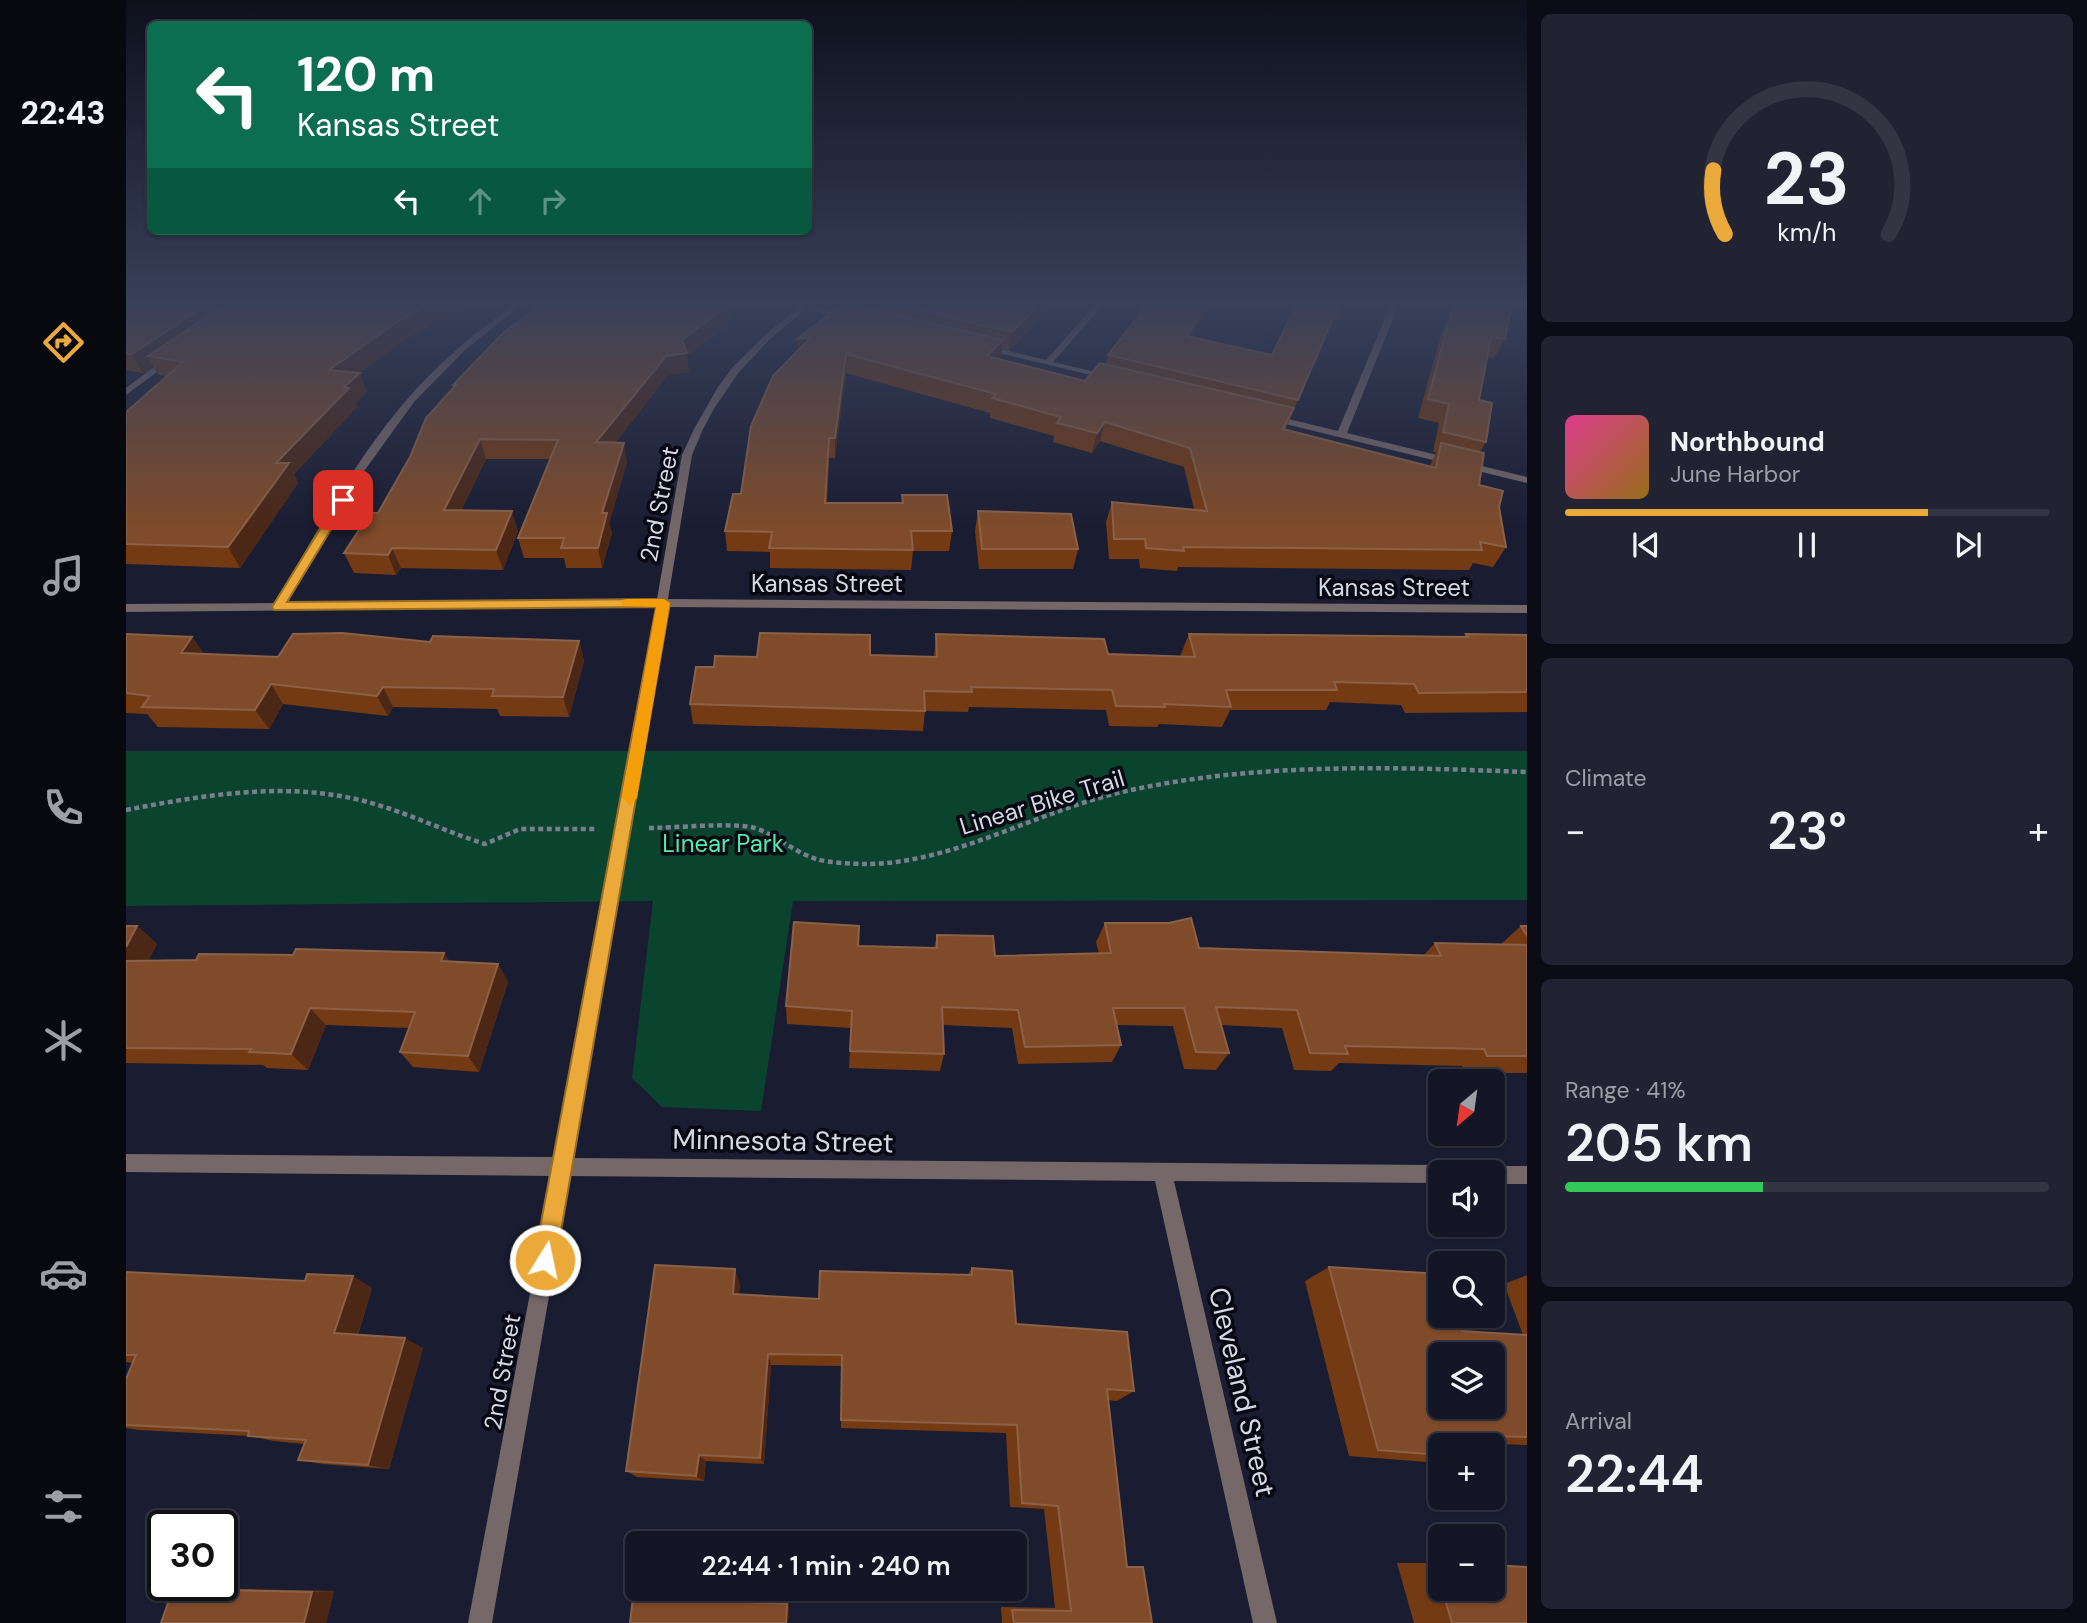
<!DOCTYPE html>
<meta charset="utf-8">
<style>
:root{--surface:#141626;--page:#212332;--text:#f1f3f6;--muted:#9d9fa7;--line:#333543;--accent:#eba939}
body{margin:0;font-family:"DM Sans",sans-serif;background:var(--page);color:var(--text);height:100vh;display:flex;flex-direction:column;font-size:26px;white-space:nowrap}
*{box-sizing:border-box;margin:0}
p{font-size:23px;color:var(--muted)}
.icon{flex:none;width:38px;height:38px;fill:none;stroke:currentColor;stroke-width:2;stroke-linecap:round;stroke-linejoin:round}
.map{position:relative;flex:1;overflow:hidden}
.panel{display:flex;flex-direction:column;gap:14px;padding:14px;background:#0b0c15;width:560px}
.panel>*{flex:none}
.guide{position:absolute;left:21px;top:21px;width:665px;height:214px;border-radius:10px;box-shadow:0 2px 5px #0004,0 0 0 2px var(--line);background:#0b6e4f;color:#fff;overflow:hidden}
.needle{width:46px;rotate:209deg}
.fabs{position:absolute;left:1302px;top:1069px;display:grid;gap:14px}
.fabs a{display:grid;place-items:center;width:77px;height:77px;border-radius:10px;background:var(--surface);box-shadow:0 2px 5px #0004,0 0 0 2px var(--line);font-size:35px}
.speed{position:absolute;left:21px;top:1510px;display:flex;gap:14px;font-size:35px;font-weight:700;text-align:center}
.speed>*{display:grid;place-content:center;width:91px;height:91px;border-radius:50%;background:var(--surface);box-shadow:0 2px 5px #0004,0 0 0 2px var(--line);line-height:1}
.speed .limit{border:4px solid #111;border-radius:10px;background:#fff;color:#111}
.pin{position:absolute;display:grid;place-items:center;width:60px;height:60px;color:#fff;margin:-30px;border-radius:14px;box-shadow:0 4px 10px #0006}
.me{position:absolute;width:77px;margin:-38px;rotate:10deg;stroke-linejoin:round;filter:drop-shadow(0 0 5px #0008)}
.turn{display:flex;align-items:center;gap:24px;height:147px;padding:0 35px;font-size:32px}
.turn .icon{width:91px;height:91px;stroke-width:2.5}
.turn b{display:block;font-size:49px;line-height:60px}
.lanes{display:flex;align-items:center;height:66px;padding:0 35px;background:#0003;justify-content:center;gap:35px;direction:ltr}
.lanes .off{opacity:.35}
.big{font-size:52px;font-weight:600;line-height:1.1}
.panel .card{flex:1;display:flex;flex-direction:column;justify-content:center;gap:10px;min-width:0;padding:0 24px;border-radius:10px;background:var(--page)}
.panel .dial{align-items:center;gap:0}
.dial svg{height:182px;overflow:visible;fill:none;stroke:var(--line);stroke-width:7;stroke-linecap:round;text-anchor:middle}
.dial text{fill:var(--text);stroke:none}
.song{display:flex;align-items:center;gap:21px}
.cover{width:84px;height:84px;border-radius:10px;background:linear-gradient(135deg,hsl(330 70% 55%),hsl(40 70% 35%))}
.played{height:7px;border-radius:4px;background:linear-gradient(90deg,var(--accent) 75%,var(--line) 75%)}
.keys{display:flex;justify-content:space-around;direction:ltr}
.heat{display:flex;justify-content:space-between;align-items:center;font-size:38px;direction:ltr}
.charge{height:10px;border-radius:5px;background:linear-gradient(90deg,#34c759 41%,var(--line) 0)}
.trip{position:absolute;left:499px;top:1531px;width:402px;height:70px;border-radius:10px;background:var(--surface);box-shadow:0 2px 5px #0004,0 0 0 2px var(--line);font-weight:600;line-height:70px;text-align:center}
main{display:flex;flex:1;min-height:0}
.dock{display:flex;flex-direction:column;width:126px;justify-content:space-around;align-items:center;background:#08090f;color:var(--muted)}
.dock .icon{width:49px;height:49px}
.dock .on{color:var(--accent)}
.dock b{font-size:32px;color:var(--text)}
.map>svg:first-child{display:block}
.green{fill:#0a442e}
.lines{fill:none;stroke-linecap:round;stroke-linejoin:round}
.path{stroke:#7a7d8e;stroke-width:4.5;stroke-dasharray:5 3.5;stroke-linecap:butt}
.minor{fill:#766868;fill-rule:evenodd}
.wall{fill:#743a13}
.shaded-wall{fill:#4c2716}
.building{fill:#7f4b2a;stroke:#8c6147;stroke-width:2;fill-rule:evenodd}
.route{fill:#eba939;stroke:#996e25;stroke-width:2}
.slow{fill:#f59e0b}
.labels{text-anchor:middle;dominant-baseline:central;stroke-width:7;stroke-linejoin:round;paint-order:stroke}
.street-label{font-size:24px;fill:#d5d8e6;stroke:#070811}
.park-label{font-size:24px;fill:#52ecae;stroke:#070811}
.near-street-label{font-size:28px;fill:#d5d8e6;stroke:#070811}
</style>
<main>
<nav class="dock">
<b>22:43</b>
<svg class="icon on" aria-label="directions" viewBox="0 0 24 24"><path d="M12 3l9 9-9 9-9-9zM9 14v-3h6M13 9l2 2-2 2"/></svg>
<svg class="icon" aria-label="music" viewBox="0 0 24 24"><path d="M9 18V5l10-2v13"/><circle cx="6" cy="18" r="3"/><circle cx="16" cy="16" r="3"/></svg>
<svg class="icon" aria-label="phone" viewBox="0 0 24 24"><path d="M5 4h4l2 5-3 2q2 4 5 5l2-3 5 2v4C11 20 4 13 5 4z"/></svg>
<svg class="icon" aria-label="climate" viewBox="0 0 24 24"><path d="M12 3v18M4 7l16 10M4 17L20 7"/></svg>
<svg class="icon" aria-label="car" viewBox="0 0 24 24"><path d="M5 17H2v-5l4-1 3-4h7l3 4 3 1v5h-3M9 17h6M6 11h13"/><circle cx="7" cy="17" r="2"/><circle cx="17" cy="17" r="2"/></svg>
<svg class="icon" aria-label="filters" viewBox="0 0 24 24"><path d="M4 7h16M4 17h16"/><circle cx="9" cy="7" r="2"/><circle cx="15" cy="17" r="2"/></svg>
</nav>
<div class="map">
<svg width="1401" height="1623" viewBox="0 0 1401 1623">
<rect width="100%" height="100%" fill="#1a1d32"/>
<!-- green -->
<polygon class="green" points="0,751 1401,751 1401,900 667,901 635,1111 536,1107 506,1078 527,901 0,906"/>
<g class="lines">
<!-- path -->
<g class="path">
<path d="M0,810c78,-15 159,-29 238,-9 42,11 80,30 121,43l35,-15h75"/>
<path d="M523,828c22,0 88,-6 106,0 21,7 39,24 61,31 14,4 37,5 52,5 86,-1 170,-53 254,-72 132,-30 271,-25 405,-20"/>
</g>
<!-- minor -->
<g class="minor">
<path d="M389,304h8l-58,46 -51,52 -52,72 -76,129 371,-4 25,-144 12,-26 24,-42 14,-19 32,-32 35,-29h-3v-3h16l-1,1 43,12 -4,2 -44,-10 -36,30 -31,33 -24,35 -12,22 -11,26 -24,144 859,6v8l-860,-6 -93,551 866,7 7,2 2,5h-9v11l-266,-2 103,442h-24l-98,-442 -585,-5 -78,447h-24l84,-447 -426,-4v-18l429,3 101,-550 -530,5v-8l149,-1c42,-70 80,-145 135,-207 31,-35 67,-65 105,-92z"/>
<polygon points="970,304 978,304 927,362 986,376 986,380 853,348 857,345 920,360"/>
<polygon points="1265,304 1273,304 1221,433 1401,477 1401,483 1143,420 1141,418 1146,415 1212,431"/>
<polygon points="40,358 47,360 0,395 0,388"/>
<polygon points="1367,1166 1401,1166 1401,1184 1367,1184 1367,1172 1359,1172 1360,1168"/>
</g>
</g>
<!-- wall -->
<g class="wall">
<polygon points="0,304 346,304 325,316 320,315 280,339 233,373 241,392 230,403 231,407 168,474 172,483 114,568 0,564 0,412 40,376 33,375 27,366 17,373 0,370"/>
<polygon points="729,304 928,304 883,351 876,349 874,359 959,381 980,364 982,355 1087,304 1066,337 1146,355 1171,304 1220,304 1212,321 1207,320 1159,430 1304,466 1310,452 1307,452 1313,423 1292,418 1316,331 1323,317 1326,304 1386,304 1379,339 1368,358 1362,357 1353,400 1360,442 1354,452 1353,485 1373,507 1380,547 1367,567 1347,563 1343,570 1052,567 1051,571 1014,568 1013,559 983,559 980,522 986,502 1068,509 1058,467 974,441 966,453 927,442 928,436 864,418 864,413 720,373 709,458 703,458 701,503 776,503 776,495 826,531 823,551 787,551 785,570 644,568 644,552 601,551 599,531 615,494"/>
<polygon points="606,321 561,356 563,372 542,375 489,443 501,462 483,523 486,533 476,568 440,568 438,558 398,558 392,538 424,459 360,459 335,511 392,531 377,570 275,568 270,575 228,573 218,553 252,513 328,387 327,385"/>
<polygon points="852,511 952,549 947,569 853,569 849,531"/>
<polygon points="0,634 66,637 78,654 152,657 304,642 453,641 458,661 443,717 374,716 371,709 267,707 262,716 157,704 143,729 32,727 21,714 0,713"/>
<polygon points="810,634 982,654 1055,657 1055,654 1063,634 1338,637 1340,634 1401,635 1401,712 1279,713 1275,705 1204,702 1200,710 1104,710 1096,727 1033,724 1031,727 983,726 980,710 843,707 842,712 799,711 797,731 567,724 564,704 588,667 631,657 808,657"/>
<polygon points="979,923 1073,948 1297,956 1309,943 1375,944 1395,926 1401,926 1401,1073 1340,1073 1336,1066 1213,1063 1205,1071 1168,1070 1156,1028 1095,1025 1103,1053 1090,1070 1058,1069 1047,1026 991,1025 995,1045 986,1062 892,1064 886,1028 817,1025 818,1054 814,1071 723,1068 725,1028 661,1024 660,1006 732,946 808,948 811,935 869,956 973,954 970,942"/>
<polygon points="0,926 11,926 31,944 22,961 70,960 167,955 318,953 324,962 372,964 382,982 353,1072 287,1067 274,1052 283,1028 200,1025 182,1070 141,1068 137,1065 0,1063"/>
<polygon points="1203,1267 1336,1331 1397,1335 1378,1284 1401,1275 1401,1445 1374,1444 1379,1460 1367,1461 1367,1446 1314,1446 1314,1463 1223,1456 1179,1281"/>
<polygon points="846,1268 890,1324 1008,1391 991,1401 982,1400 1001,1567 1026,1623 876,1623 875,1607 929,1608 918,1509 884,1507 880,1433 715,1428 715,1366 645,1365 638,1464 580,1461 578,1481 511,1477 500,1471 614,1284 613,1294 693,1299 842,1274"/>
<polygon points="0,1272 246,1288 232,1335 297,1348 263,1469 197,1464 172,1460 178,1444 148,1441 124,1436 13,1430 0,1428 0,1379 7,1363 0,1362"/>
<polygon points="1271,1563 1314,1563 1314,1589 1367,1589 1401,1623 1288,1623"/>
<polygon points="75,1588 208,1591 200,1623 47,1589"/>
<polygon points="519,1595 663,1601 662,1623 507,1597"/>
</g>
<!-- shaded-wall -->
<g class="shaded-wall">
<polygon points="82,304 117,304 22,356 27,366 17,373 6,354"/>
<polygon points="303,304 317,304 320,315 280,339 210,389 203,370 274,320"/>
<polygon points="321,304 346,304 325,316"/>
<polygon points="604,304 605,304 606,321 561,356 563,372 542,375 474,462 470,442 540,356 556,340"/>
<polygon points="914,304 928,304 883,351 886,332"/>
<polygon points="1081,304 1087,304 1056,353 1061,336"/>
<polygon points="685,337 672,358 671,339"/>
<polygon points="877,340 875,359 861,356"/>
<polygon points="720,354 720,373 709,458 709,438"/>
<polygon points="234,373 241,392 230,403 231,407 168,474 172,483 114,568 102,547 150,463 218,387"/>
<polygon points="979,422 974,441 966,453 971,433"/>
<polygon points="703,438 703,458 699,523 699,503"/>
<polygon points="354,439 360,459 326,530 318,510"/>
<polygon points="498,443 501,462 483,523 486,533 476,568 472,548 476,513"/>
<polygon points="386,511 392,531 377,570 370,550"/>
<polygon points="266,548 275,568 270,575 262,555"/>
<polygon points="66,637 80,657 55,653"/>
<polygon points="453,641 458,661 443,717 437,697"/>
<polygon points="145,684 157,704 143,729 129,710"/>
<polygon points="257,687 267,707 262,716 251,696"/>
<polygon points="11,926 31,944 13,978 0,967 0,947"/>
<polygon points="318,953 329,970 315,961"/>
<polygon points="372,964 382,982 353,1072 342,1056"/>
<polygon points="184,1008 200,1025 182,1070 165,1054"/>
<polygon points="609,1269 614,1284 612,1308 607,1294"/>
<polygon points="227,1276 246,1288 229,1343 208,1333"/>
<polygon points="279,1338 297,1348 263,1469 242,1465"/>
<polygon points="642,1354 645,1365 638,1464 634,1458"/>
<polygon points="573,1455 580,1461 578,1481 570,1476"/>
<polygon points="208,1591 200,1623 178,1623 186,1592"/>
<polygon points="663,1601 662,1623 660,1623 661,1604"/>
</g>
<!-- building -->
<g class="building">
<polygon points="0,304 82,304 6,354 0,353"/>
<polygon points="100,304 303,304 274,320 203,370 234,373 218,387 223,388 150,463 163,463 102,547 0,544 0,412 57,362 22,356"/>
<polygon points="419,304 604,304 556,340 561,353 540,356 470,442 498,443 476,513 481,513 472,548 435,548 438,538 392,538 432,440 354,439 318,510 386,511 370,550 266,548 262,555 218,553 244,513 252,513 284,457 300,418 330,385 327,385 379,331"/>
<polygon points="717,304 722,304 877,340 861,356 959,381 974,363 1168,408 1157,429 1310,468 1315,443 1358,453 1353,485 1377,491 1373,507 1380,547 1354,542 1356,550 1057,547 1058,551 1020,548 1019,539 988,539 986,502 1081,511 1064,448 979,422 971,433 931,423 935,417 866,398 870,394 720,354 709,438 703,438 699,503 777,503 776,495 821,495 826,531 785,531 787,550 643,548 646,532 599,531 607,494 615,494 625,426 647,376 685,337 671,339"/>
<polygon points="766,304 914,304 886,332"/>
<polygon points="1022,304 1081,304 1061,336 1146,355 1171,304 1213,304 1172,400 982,355"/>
<polygon points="1331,304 1386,304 1379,339 1365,337 1353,400 1366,403 1360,442 1317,432 1323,404 1302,399 1325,313 1328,314"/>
<polygon points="852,511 945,514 952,549 856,549"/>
<polygon points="216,633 304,642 307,636 453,641 437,697 366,696 368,689 257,687 251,696 145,684 129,710 16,707 24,696 0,693 0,634 66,637 55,653 152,657 167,634"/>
<polygon points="634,633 744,635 744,655 811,657 810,634 978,639 982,654 1069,657 1063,634 1342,637 1340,634 1401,635 1401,692 1293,693 1288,684 1208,682 1211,690 1100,690 1105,707 1038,704 1039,707 990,706 986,690 845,687 846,692 798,691 799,711 564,704 570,667 588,667 589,656 631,657"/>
<polygon points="1065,918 1073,948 1315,956 1309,943 1401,945 1401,1056 1361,1056 1358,1049 1219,1046 1222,1054 1184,1053 1171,1010 1090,1007 1103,1053 1070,1052 1058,1008 987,1008 995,1045 899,1047 892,1010 816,1007 818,1054 724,1051 726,1011 660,1006 668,922 733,926 732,946 811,948 811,935 867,936 869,956 985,953 979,923 1043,923"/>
<polygon points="0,926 11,926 0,947"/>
<polygon points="1395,926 1401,926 1401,936"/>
<polygon points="170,949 318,953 315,961 372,964 342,1056 274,1052 289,1012 184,1008 165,1054 123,1052 125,1049 0,1048 0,961 70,960 73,954 167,955"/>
<polygon points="529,1265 609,1269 607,1294 693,1299 694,1271 846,1275 846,1268 886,1271 890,1324 1001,1332 1008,1391 981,1389 1001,1567 1017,1567 1026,1623 888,1623 886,1610 945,1611 932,1506 896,1503 891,1425 715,1420 716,1355 642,1354 634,1458 573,1455 570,1476 500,1471"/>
<path d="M1203,1267l111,7v42h17l5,15 65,4v102l-30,-1 8,24 -12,-1v-13h-53v9l-62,-5zM1314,1354h53v53h-53z"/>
<polygon points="0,1272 179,1281 181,1274 227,1276 208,1333 279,1338 242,1465 172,1460 180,1440 122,1436 123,1431 0,1425 0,1379 10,1355 0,1355"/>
<polygon points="1308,1563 1314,1563 1314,1583"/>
<polygon points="1367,1565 1401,1567 1401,1623 1326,1623 1316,1589 1367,1589"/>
<polygon points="47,1589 186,1592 178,1623 35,1623"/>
<polygon points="507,1597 661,1604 660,1623 504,1623"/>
</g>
<!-- sky -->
<linearGradient id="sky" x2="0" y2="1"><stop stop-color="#0e101c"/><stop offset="0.57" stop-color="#38405a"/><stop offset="1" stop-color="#38405a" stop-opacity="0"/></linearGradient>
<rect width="1401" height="531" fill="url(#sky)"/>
<!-- route -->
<polygon class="route" points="217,497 223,500 161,602 538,599 544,603 430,1260 427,1268 419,1271 411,1268 408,1260 530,607 148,610 146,607 212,500"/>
<!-- slow -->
<polygon class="slow" points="501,599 538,599 544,603 511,798 504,805 496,798 530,607 496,606 496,600"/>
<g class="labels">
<!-- street labels -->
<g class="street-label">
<text transform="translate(533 504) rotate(-79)">2nd Street</text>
<text x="701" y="583">Kansas Street</text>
<text x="1268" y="587">Kansas Street</text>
<text transform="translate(916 802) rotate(-17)">Linear Bike Trail</text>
<text transform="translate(376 1372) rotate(-80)">2nd Street</text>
</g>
<!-- park labels -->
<g class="park-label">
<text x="597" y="843">Linear Park</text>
</g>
<!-- near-street labels -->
<g class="near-street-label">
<text transform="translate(657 1141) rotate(1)">Minnesota Street</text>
<text transform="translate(1116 1392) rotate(77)">Cleveland Street</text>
</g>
</g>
</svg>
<div class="fabs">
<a><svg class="needle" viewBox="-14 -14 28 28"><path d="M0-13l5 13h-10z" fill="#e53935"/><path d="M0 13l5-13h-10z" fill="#9d9fa7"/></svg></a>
<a><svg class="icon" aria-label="sound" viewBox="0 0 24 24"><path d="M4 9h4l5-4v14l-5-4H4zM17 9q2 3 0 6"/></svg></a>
<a><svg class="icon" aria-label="search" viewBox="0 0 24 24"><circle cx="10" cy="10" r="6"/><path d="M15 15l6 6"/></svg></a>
<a><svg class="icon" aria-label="layers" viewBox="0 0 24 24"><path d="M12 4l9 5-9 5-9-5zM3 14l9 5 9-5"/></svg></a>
<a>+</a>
<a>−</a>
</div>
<div class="speed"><div class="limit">30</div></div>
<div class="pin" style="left:217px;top:500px;background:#d93025"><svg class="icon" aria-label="arrive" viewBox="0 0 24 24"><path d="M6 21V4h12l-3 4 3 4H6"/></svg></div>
<svg class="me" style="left:419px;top:1260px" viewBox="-20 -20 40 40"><circle r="17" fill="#eba939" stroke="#fff" stroke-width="3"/><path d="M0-11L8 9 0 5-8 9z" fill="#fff"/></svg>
<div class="trip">22:44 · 1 min · 240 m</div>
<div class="guide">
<div class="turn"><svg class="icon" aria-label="left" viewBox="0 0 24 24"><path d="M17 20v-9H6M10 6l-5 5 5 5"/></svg><div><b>120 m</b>Kansas Street</div></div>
<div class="lanes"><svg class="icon" aria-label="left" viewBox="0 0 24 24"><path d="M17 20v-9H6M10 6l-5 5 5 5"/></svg><svg class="icon off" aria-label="ahead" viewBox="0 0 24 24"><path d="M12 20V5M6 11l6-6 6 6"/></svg><svg class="icon off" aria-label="right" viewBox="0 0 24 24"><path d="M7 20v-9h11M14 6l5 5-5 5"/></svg></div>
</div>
</div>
<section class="panel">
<div class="card dial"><svg viewBox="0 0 100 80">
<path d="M14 69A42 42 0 1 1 86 69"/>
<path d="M14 69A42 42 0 0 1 9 41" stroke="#eba939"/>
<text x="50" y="56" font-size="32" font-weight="700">23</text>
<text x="50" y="72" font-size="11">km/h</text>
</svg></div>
<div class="card">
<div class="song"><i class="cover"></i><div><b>Northbound</b><p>June Harbor</p></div></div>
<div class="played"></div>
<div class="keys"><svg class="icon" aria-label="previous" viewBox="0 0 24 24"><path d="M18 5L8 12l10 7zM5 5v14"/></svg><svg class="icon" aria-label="pause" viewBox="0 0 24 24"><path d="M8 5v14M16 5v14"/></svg><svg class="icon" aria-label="next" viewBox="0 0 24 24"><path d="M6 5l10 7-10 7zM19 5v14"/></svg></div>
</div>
<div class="card"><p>Climate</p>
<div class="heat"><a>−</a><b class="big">23°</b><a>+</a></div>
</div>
<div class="card"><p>Range · 41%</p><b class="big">205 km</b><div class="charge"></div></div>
<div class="card"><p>Arrival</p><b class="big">22:44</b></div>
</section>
</main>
